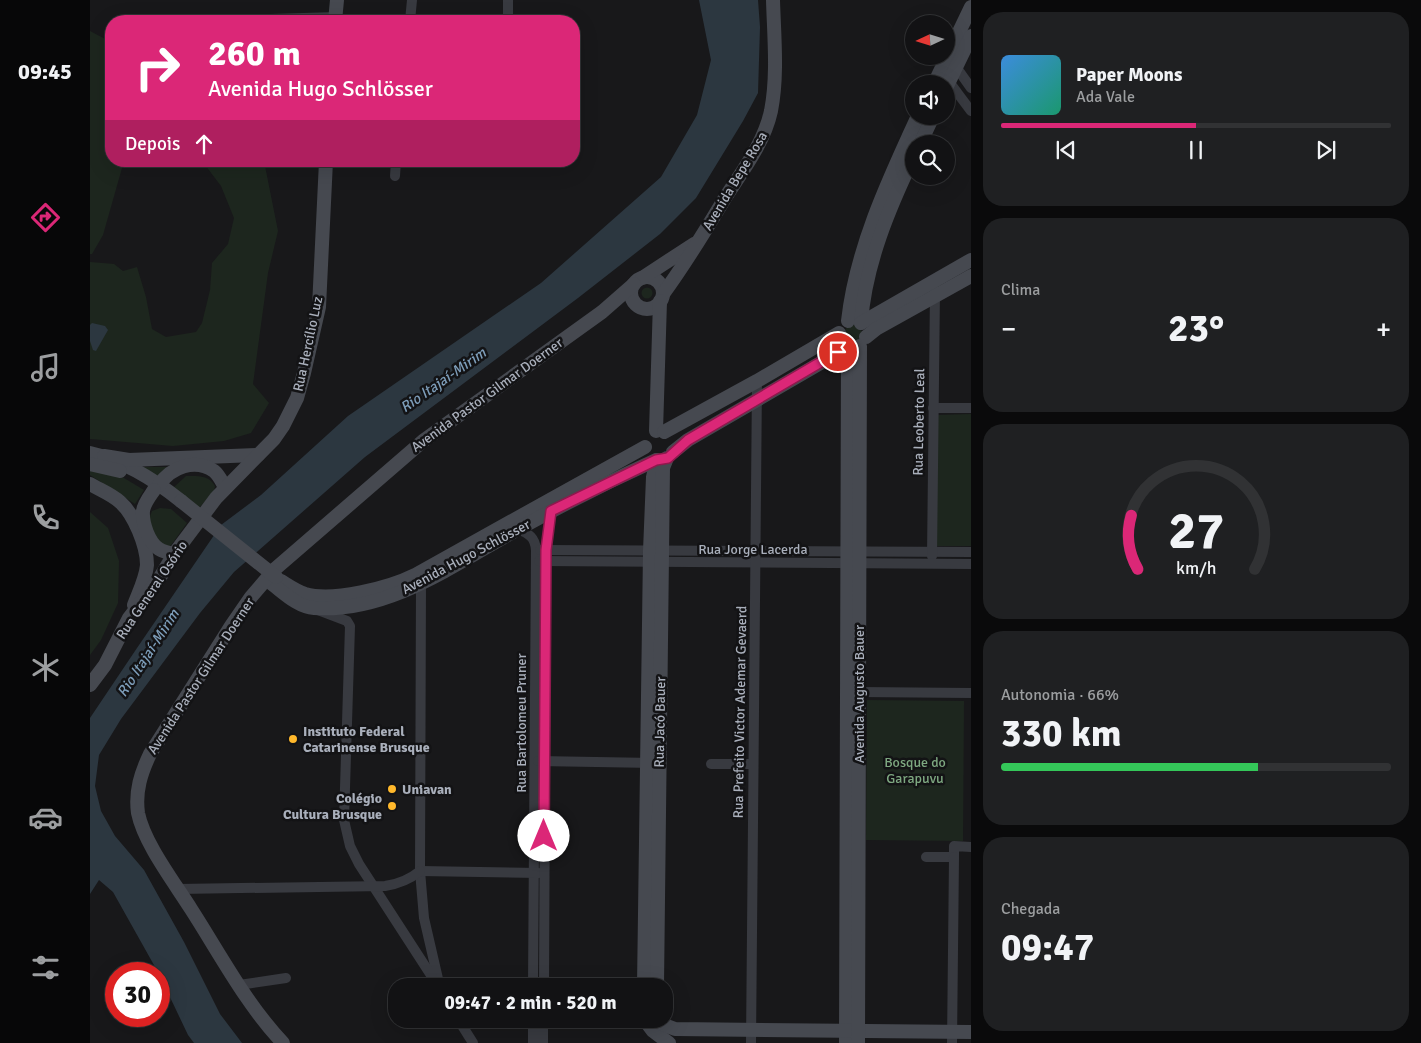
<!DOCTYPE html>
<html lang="pt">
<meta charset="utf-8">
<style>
:root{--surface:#121214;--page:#1f2022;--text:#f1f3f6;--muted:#9c9ea0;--line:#313234;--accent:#db2777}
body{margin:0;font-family:Signika,sans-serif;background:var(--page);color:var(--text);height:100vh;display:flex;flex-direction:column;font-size:19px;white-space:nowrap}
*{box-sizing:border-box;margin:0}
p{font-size:16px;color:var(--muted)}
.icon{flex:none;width:28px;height:28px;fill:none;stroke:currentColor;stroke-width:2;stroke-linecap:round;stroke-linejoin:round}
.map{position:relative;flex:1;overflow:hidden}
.sheet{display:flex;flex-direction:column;gap:12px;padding:12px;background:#0a0a0b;width:450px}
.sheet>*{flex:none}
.top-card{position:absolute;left:15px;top:15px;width:475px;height:152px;border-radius:20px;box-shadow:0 5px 20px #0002,0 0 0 1px var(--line);background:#db2777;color:#fff;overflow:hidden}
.needle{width:32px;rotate:266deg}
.buttons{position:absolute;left:815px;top:15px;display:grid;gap:10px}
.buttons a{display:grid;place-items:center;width:50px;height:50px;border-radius:50%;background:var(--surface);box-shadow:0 5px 20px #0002,0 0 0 1px var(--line);font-size:25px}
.speed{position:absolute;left:15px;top:962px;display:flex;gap:10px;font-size:25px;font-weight:700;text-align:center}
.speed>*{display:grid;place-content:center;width:65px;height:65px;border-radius:50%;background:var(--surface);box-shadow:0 5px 20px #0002,0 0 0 1px var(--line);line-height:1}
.speed .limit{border:8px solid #d22;background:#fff;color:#111}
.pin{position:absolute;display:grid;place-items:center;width:42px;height:42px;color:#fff;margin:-21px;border:2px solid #fff;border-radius:50%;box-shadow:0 1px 5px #0007}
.me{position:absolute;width:55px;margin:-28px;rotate:0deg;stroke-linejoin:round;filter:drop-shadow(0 0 4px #0008)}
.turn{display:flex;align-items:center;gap:18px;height:105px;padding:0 20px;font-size:22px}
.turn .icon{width:65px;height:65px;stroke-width:2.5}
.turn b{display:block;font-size:35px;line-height:42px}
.then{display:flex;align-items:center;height:48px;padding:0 20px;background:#0003;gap:10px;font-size:19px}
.big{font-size:38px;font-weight:700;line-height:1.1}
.sheet .widget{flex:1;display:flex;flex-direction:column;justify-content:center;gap:8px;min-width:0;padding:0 18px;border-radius:20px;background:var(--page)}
.sheet .dial{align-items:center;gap:0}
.dial svg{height:130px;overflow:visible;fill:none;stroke:var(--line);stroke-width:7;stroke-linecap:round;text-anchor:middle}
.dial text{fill:var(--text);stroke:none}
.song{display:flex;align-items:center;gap:15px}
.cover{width:60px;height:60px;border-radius:8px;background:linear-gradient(135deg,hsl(210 70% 55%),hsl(160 70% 35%))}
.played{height:5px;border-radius:2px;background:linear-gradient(90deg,var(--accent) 50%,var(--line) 50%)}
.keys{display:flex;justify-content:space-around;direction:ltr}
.heat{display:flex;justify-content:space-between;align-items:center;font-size:28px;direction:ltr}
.charge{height:8px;border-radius:4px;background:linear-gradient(90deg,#34c759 66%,var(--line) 0)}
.trip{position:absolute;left:298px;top:978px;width:285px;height:50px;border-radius:20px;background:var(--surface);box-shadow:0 5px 20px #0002,0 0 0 1px var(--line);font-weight:700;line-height:50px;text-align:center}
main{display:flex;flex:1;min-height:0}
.tab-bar{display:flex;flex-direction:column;width:90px;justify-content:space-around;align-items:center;background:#070708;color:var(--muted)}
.tab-bar .icon{width:35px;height:35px}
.tab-bar .active{color:var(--accent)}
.tab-bar b{font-size:22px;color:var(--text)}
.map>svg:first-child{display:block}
.green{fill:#1d261e}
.water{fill:#2c3740}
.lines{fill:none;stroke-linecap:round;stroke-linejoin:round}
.street{stroke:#383a40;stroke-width:10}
.secondary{stroke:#464950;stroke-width:14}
.secondary-bridge{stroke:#464950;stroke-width:14}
.route-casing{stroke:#8e194d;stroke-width:12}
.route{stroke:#db2777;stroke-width:9}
.poi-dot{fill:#ffb82b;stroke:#131315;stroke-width:2}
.labels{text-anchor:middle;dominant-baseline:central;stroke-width:5;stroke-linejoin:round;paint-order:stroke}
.street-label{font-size:14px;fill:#a9afbb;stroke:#131315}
.poi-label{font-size:14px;font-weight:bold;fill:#a9afbb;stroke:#131315;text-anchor:start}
.park-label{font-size:14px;fill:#7ea881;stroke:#131315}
.water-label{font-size:15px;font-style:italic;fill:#7d9db9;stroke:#131315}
</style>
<main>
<nav class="tab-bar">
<b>09:45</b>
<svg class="icon active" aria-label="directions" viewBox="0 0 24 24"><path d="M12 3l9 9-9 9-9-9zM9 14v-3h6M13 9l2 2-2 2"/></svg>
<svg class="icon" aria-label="music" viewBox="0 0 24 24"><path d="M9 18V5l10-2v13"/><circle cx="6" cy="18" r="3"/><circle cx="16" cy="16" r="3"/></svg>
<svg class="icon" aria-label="phone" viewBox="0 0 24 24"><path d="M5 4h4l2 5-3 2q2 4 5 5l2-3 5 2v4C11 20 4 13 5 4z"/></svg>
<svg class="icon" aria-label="climate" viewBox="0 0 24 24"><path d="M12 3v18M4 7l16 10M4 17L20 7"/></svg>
<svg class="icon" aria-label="car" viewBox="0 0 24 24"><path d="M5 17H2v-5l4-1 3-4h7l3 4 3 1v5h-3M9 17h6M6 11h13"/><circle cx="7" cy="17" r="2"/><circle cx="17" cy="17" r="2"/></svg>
<svg class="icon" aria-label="filters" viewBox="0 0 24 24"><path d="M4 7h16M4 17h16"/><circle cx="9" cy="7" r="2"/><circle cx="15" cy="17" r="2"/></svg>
</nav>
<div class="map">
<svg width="881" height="1043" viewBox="0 0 881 1043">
<rect width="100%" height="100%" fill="#18181a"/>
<!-- green -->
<g class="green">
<polygon points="0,31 21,42 21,161 34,161 13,235 2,254 0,254"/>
<polygon points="112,161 174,161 188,231 178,273 163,384 179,403 161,433 134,441 83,446 0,439 0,262 24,264 33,271 47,267 56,297 62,329 76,337 106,332 112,323 120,290 122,263 138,244 144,218 131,186"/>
<circle cx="557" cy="293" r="5.5"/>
<circle cx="763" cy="334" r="9"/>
<polygon points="881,414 881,546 846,546 848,415"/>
<polygon points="0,467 34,478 54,490 45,504 0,475"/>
<polygon points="50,467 85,467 68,478"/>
<path d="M96,476c12,0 23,-1 29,10l-1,5 -15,17 -26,-20z"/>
<polygon points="70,508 81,509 97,523 79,548 67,543 59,519 62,511"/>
<polygon points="0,512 18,528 29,561 28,603 11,640 0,655"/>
<polygon points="777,700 874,701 873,841 776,840"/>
</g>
<!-- water -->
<g class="water">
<polygon points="609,0 668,0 670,27 668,93 653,121 606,198 570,234 488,298 275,457 144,572 110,613 31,719 9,755 5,786 11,811 25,836 54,870 94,942 130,1014 152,1043 104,1043 98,1035 69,974 23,892 9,880 0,894 0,718 47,648 131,525 171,495 258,416 451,283 571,177 607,115 621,60"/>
<polygon points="2,323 15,326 18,330 6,351 3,350 0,341 0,325"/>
</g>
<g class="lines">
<!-- street -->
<g class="street">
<polyline points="118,21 246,17"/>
<polyline points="320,21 322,0"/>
<polyline points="418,21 418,0"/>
<polyline points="864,64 881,88"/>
<polyline points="857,79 881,111"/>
<polyline points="305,176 306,161"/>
<polyline points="843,408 881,408"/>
<path d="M428,529c11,5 17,8 18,21l-3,436"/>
<polyline points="450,550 881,552"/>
<polyline points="842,556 845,291"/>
<polyline points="449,561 881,564"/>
<polyline points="331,583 330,871 334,918 349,983"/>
<polyline points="228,610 257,621 260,626 254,820 260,846 269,864 348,986"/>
<polyline points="769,692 881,693"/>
<polyline points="448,761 564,763"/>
<polyline points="621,764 663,764"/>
<polyline points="836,857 864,857 864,846 881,847"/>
<polyline points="330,871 449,873"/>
<path d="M88,889l207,-3c14,-2 24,-6 35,-15"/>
<polyline points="149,985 196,978"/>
<polyline points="454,986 456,550 461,511"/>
<polyline points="368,1019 383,1043"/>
<polyline points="443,1043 443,1019"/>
<polyline points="453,1043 453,1019"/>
<polyline points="661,1043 667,381"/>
<polyline points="862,1043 864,857"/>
</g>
<!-- secondary -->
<g class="secondary">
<polyline points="245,21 247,0"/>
<polyline points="844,84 881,7"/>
<polyline points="856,88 881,36"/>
<polyline points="830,144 843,116"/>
<circle cx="557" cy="293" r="16"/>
<polyline points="552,278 604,244"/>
<path d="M573,294c23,-31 42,-63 62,-96 18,-28 39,-55 46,-87 7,-36 3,-75 2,-111"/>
<path d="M758,321c8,-72 40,-140 70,-205"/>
<path d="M771,323c4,-58 28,-115 53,-167"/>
<polyline points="771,323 881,260"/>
<polyline points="776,337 786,329 881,276"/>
<polyline points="566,431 570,301"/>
<polyline points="574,432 667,381 749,333"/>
<polyline points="583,452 598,440 758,347 756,1043"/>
<path d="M0,453c32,7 65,27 91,48"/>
<polyline points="14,456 39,460 168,455"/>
<polyline points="0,464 30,471"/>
<path d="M0,484c10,6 21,10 30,18 14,12 27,44 27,63 -1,13 -8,27 -13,40"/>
<path d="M69,485c12,-18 36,-27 55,-14 5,4 8,11 11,16"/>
<path d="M64,490c-4,6 -10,13 -11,21 -1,12 6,32 16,38 5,3 10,4 15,5"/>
<path d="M191,581c8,5 15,10 24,13 28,8 84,-6 110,-19l230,-128"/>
<path d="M182,584c12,9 26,23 42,24 76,5 142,-45 206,-80 44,-24 90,-47 136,-68"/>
<polyline points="0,685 15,665 39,618 69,579 84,554 126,498 184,439 193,426 207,398 214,373 229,307 236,161"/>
<polyline points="554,986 560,551 563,477 567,460"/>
<polyline points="567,986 573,468 577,458"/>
<polyline points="554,1019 563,1031 579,1043"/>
<polyline points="569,1023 585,1029 881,1032"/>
<path d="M193,1043c-37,-39 -63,-89 -92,-134 -17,-27 -47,-66 -53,-96 -3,-22 3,-40 12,-59l81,-128 20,-29 24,-28 148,-128 179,-129 32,-28"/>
<polyline points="768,1043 770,346"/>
</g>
<!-- secondary-bridge -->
<polyline class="secondary-bridge" points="91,501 186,577"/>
</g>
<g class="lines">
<!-- route casing -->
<g class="route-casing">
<polyline id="route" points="454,836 456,550 461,511 566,460 578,458 598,440 748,352"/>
</g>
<!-- route -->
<use href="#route" class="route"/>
</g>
<!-- markers -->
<g class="poi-dot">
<circle cx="203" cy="739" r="5"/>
<circle cx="302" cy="789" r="5"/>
<circle cx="302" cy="806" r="5"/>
</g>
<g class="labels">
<!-- street labels -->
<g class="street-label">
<text transform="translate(645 181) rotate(-59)">Avenida Bepe Rosa</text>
<text transform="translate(218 344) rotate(-78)">Rua Hercílio Luz</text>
<text transform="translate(397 395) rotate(-36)">Avenida Pastor Gilmar Doerner</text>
<text transform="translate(829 422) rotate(-89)">Rua Leoberto Leal</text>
<text x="663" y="549">Rua Jorge Lacerda</text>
<text transform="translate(376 557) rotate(-28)">Avenida Hugo Schlösser</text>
<text transform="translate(62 590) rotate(-56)">Rua General Osório</text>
<text transform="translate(111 676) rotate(-57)">Avenida Pastor Gilmar Doerner</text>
<text transform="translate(769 694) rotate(-90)">Avenida Augusto Bauer</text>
<text transform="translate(650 712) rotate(-89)">Rua Prefeito Victor Ademar Gevaerd</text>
<text transform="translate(570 722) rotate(-89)">Rua Jacó Bauer</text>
<text transform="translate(431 723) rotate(-90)">Rua Bartolomeu Pruner</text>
</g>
<!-- poi labels -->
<g class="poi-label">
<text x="213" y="731">Instituto Federal<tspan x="213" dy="16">Catarinense Brusque</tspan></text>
<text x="312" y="789">Uniavan</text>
<text x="292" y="798" text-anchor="end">Colégio<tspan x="292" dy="16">Cultura Brusque</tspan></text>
</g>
<!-- park labels -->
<g class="park-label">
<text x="825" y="762">Bosque do<tspan x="825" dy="16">Garapuvu</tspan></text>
</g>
<!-- water labels -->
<g class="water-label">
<text transform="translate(353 380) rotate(-35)">Rio Itajaí-Mirim</text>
<text transform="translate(58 653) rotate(-57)">Rio Itajaí-Mirim</text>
</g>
</g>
</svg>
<div class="buttons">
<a><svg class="needle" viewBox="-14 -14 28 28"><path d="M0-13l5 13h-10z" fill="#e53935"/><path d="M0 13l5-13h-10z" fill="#9c9ea0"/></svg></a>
<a><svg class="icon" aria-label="sound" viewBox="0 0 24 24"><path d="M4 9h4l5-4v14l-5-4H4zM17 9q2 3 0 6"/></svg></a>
<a><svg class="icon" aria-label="search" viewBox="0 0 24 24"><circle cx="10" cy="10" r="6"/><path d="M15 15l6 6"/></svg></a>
</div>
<div class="speed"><div class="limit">30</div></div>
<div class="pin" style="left:748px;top:352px;background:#d93025"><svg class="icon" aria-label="arrive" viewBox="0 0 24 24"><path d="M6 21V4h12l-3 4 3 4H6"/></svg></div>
<svg class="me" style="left:454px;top:836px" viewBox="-20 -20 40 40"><circle r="19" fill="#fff"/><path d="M0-13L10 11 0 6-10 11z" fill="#db2777"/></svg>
<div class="trip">09:47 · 2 min · 520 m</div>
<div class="top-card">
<div class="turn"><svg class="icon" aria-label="right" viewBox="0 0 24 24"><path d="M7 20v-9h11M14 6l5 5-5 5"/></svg><div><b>260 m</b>Avenida Hugo Schlösser</div></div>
<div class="then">Depois<svg class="icon" aria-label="ahead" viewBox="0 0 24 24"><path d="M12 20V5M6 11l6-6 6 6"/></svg></div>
</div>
</div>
<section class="sheet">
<div class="widget">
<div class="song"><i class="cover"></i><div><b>Paper Moons</b><p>Ada Vale</p></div></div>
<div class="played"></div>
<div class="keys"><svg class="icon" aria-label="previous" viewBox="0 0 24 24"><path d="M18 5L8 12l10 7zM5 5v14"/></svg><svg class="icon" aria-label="pause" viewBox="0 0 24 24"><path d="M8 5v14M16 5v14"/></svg><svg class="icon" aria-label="next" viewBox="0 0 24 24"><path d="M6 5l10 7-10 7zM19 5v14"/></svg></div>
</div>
<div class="widget"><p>Clima</p>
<div class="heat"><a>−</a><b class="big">23°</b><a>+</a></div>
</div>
<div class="widget dial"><svg viewBox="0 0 100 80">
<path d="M14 69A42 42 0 1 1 86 69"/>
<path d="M14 69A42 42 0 0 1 10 36" stroke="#db2777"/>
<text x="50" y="56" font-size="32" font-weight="700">27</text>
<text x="50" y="72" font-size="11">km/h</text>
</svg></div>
<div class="widget"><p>Autonomia · 66%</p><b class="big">330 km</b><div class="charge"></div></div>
<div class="widget"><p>Chegada</p><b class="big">09:47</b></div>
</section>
</main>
